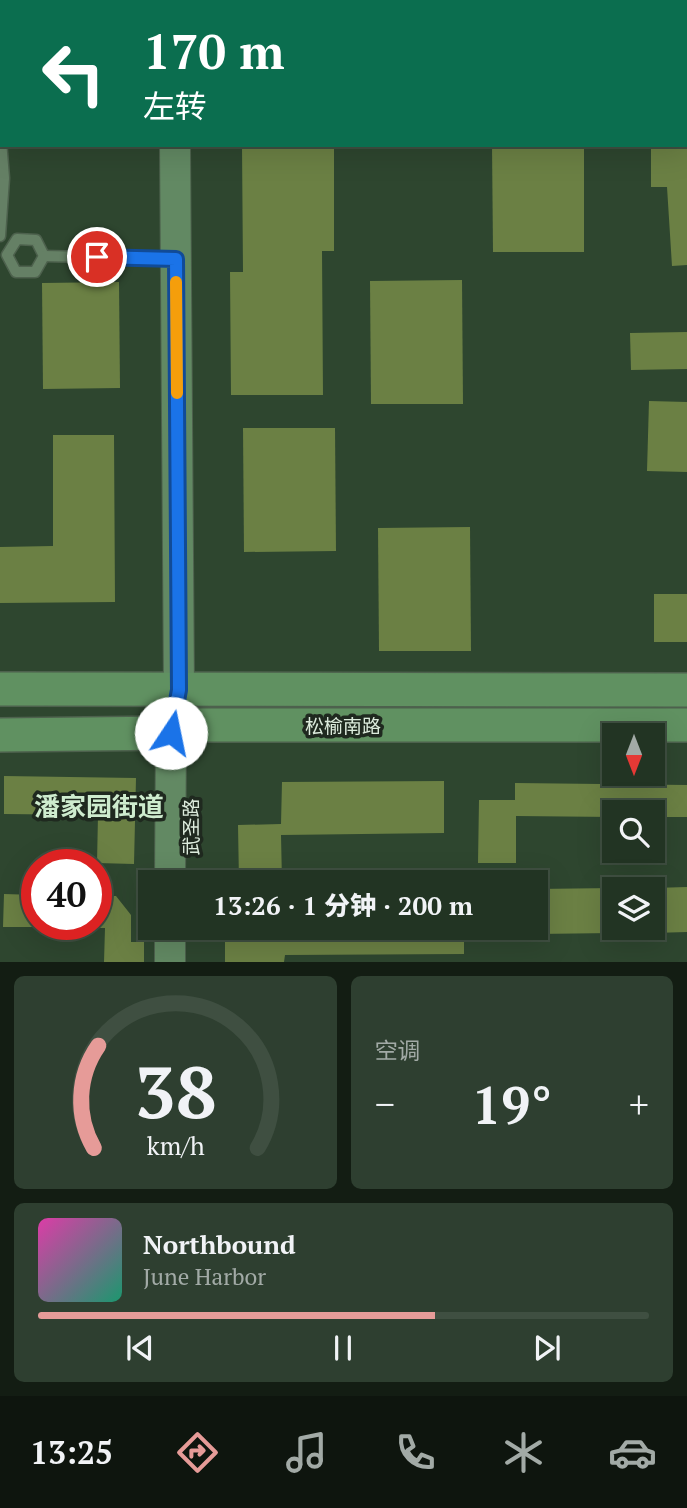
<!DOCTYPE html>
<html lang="zh">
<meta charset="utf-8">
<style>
:root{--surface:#223423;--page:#2e3f30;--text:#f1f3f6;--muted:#a2aaa6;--line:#3f4f41;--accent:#e69b98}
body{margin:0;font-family:"PT Serif","Noto Sans SC",serif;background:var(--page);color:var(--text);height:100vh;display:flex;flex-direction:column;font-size:26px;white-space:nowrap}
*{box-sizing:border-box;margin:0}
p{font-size:23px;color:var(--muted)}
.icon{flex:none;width:38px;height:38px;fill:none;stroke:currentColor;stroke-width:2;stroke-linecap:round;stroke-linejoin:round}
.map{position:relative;height:962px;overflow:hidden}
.sheet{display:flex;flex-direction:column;gap:14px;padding:14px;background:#131d13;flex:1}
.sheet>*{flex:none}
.banner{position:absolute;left:0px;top:0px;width:688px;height:147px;box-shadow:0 7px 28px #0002,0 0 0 2px var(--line);background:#0b6e4f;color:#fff;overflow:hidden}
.needle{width:46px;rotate:180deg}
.buttons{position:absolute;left:602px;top:723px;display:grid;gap:14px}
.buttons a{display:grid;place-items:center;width:63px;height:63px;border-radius:0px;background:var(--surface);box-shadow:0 7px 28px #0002,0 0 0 2px var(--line);font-size:35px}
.speed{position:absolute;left:21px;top:849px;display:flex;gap:14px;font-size:35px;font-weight:700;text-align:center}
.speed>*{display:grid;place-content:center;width:91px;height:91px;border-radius:50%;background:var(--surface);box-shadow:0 7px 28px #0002,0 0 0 2px var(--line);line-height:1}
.speed .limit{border:10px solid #d22;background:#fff;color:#111}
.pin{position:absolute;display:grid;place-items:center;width:60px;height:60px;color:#fff;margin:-30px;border:4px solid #fff;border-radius:50%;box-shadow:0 2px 7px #0007}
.me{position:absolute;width:77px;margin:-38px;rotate:11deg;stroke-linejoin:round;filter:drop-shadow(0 0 5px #0008)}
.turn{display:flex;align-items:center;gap:24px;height:147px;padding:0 28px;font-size:32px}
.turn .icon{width:91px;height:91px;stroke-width:2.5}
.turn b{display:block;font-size:49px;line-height:60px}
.big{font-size:52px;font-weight:800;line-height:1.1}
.sheet .widget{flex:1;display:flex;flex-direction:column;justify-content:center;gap:10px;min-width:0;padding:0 24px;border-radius:10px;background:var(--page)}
.sheet .dial{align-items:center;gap:0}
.dial svg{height:182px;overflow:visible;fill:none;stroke:var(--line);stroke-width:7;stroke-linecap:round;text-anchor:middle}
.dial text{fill:var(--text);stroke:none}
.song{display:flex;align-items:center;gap:21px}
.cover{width:84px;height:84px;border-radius:10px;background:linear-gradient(135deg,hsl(320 70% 55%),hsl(160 70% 35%))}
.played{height:7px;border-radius:4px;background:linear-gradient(90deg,var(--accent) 65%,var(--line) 65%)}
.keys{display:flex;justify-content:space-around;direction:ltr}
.heat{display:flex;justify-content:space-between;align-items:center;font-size:38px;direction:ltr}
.sheet .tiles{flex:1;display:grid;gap:14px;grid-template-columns:1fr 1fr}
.widget:last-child{grid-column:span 2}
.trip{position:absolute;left:138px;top:870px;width:410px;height:70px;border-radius:0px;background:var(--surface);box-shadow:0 7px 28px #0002,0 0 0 2px var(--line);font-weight:800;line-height:70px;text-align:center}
.tabs{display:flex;height:112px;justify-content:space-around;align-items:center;background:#0e150e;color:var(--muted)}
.tabs .icon{width:49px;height:49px}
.tabs .active{color:var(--accent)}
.tabs b{font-size:32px;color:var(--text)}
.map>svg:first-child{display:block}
.building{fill:#6b8044}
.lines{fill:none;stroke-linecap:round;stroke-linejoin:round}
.lane-casing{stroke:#4d614d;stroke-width:13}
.secondary-casing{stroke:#4d614d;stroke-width:32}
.primary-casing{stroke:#4d614d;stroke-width:36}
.lane{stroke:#658065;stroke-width:10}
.secondary{stroke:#628963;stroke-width:30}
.primary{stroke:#609161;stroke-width:33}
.route-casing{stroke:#114b97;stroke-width:18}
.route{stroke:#1a73e8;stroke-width:12}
.slow{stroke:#f59e0b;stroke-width:12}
.labels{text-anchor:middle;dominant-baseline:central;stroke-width:7;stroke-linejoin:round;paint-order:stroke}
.street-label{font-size:19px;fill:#dcebdc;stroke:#1f291f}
.district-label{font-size:26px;font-weight:bold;fill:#ceecce;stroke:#1f291f}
</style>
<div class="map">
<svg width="687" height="962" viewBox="0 0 687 962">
<rect width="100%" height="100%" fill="#2e462f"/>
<!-- building -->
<g class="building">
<polygon points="242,145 334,145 334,251 322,251 323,395 231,395 230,272 243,272"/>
<polygon points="492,145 584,145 584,252 493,252"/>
<polygon points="651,145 687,145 687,265 672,266 667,187 651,187"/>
<polygon points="462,280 463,404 371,404 370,281"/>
<polygon points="119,282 120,388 43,389 42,283"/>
<polygon points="687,332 687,369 631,370 630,333"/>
<polygon points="649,401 687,402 687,472 647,471"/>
<polygon points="243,428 335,428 336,551 244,552"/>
<polygon points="53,435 114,435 115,602 0,603 0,547 53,546"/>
<polygon points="470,527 471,651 379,651 378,528"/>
<rect x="654" y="594" width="33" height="48"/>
<polygon points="4,776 136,778 134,864 97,863 98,815 4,814"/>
<polygon points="444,781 444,833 281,835 282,882 239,882 238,825 281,824 282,782"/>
<polygon points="515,783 687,785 687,817 653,817 653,812 614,812 614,817 516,816 516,863 478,863 479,800 515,800"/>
<polygon points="687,887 687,932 653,933 653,888"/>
<polygon points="614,888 614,933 536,934 536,889"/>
<polygon points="4,894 37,895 37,927 3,927"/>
<polygon points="96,896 116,896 131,915 131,942 144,942 144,962 104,962 105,928 96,928"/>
<polygon points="225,928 464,928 464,954 285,955 284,962 225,962"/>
</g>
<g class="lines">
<!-- lane casing -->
<g class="lane-casing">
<g id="lane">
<polyline points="0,128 4,178 0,236"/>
<polygon points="17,239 36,240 44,256 35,272 16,272 7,255"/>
<polyline points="44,256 173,259"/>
</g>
</g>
<!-- secondary casing -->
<g class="secondary-casing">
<g id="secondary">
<polyline points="174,0 174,2"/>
<polyline points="170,882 171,733 179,690 175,145"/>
<polyline points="170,962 170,928"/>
</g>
</g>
<!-- primary casing -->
<g class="primary-casing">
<g id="primary">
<polyline points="0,689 687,690"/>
<polyline points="0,735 171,733 190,725 687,725"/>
</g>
</g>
<!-- lane -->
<use href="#lane" class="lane"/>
<!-- secondary -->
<use href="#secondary" class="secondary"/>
<!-- primary -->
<use href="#primary" class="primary"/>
</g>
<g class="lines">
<!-- route casing -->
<g class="route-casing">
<polyline id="route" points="97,257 176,259 179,690 171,733"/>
</g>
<!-- route -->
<use href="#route" class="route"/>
<!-- slow -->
<polyline class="slow" points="176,282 177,393"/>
</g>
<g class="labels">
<!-- street labels -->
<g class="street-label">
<text x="343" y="725">松榆南路</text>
<text transform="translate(190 827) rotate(-90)">武圣路</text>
</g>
<!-- district labels -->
<g class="district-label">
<text x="99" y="806">潘家园街道</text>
</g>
</g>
</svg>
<div class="buttons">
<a><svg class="needle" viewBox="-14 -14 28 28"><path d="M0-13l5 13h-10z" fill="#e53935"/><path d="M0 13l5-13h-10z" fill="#a2aaa6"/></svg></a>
<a><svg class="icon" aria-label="search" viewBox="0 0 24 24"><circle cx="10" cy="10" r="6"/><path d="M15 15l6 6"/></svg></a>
<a><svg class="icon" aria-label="layers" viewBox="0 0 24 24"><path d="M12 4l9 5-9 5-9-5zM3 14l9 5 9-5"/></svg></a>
</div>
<div class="speed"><div class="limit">40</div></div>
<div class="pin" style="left:97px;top:257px;background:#d93025"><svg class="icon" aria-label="arrive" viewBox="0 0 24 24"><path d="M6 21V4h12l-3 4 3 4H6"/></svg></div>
<svg class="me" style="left:171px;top:733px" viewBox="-20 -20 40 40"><circle r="19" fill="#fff"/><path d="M0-13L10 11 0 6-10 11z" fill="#1a73e8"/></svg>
<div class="trip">13:26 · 1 分钟 · 200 m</div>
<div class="banner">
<div class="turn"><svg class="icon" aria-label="left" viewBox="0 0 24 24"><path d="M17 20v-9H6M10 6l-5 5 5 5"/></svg><div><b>170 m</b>左转</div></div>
</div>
</div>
<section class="sheet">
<div class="tiles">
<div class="widget dial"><svg viewBox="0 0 100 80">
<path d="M14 69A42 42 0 1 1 86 69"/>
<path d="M14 69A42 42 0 0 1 16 24" stroke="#e69b98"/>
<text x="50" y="56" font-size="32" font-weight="700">38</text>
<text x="50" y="72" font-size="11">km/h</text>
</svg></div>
<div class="widget"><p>空调</p>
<div class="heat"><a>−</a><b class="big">19°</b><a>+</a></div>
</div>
<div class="widget">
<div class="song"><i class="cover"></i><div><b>Northbound</b><p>June Harbor</p></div></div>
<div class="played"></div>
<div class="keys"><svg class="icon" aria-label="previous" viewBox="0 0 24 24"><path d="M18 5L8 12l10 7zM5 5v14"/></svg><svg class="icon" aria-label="pause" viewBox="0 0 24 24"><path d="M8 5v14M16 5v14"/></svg><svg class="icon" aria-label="next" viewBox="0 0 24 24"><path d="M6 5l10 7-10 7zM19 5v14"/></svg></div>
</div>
</div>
</section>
<nav class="tabs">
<b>13:25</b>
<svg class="icon active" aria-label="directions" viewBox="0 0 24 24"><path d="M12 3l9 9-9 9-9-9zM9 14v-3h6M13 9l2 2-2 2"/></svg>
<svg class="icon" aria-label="music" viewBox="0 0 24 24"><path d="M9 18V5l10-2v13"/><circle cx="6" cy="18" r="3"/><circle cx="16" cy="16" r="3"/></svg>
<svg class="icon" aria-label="phone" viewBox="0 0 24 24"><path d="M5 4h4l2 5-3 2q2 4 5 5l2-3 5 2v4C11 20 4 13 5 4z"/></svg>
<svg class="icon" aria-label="climate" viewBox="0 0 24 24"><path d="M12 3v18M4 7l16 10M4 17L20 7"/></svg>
<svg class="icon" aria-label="car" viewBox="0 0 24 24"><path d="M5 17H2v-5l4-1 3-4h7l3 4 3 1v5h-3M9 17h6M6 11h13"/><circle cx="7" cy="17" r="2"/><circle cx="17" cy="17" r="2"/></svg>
</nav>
